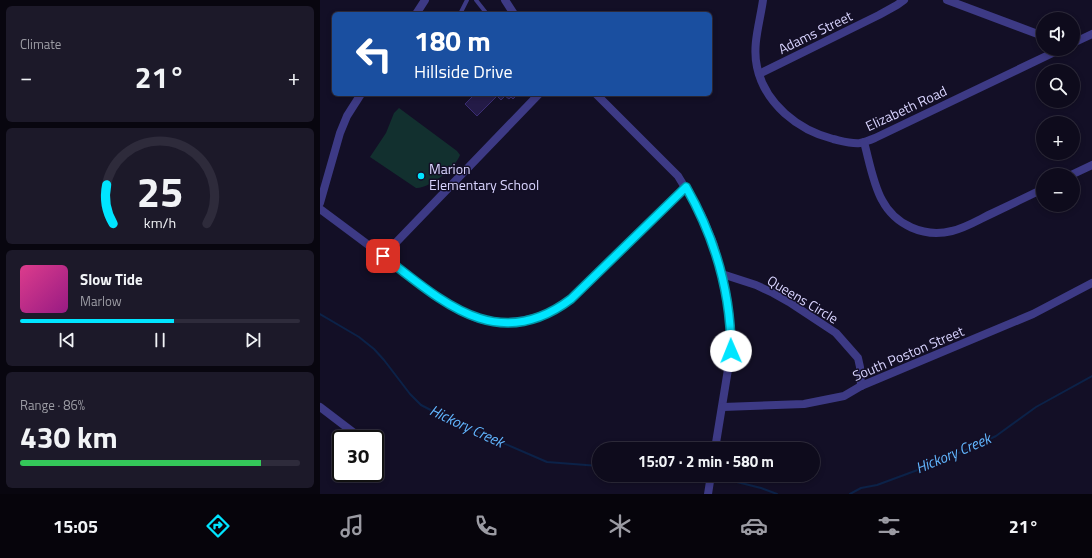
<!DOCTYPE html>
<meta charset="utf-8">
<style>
:root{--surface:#0e0b1c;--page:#1c1929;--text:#f1f3f6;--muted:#9b9ba3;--line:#2e2b3b;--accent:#00e5ff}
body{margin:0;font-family:"Titillium Web",sans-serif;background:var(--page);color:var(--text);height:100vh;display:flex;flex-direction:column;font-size:15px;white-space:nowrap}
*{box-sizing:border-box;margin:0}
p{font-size:13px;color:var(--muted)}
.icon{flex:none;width:22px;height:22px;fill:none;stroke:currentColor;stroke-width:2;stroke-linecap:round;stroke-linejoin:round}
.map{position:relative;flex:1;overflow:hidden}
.details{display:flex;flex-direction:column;gap:6px;padding:6px;background:#08060f;width:320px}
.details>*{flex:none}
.hud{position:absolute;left:12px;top:12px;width:380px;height:84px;border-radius:6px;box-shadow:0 2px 6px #0003,0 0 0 1px var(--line);background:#1a4fa0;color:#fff;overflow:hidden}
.buttons{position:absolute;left:716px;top:12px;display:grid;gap:8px}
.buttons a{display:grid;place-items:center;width:44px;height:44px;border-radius:50%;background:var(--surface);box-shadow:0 2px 6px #0003,0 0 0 1px var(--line);font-size:20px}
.speed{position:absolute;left:12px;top:430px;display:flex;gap:8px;font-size:20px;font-weight:700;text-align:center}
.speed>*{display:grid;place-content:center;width:52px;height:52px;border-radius:50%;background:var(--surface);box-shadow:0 2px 6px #0003,0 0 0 1px var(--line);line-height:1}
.speed .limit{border:2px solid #111;border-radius:6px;background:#fff;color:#111}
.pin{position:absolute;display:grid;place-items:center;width:34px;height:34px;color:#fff;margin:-17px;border-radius:8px;box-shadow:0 2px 6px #0006}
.me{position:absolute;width:44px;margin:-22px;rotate:359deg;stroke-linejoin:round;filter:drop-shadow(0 0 3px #0008)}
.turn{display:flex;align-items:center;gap:14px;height:84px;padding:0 16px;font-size:18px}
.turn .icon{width:52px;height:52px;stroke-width:2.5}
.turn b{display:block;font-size:28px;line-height:34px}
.big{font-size:30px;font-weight:700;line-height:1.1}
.details .tile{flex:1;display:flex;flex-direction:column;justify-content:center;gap:6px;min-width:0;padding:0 14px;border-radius:6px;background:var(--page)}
.details .dial{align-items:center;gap:0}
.dial svg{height:104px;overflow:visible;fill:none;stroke:var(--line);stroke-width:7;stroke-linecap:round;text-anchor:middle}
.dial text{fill:var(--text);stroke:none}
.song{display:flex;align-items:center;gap:12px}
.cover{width:48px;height:48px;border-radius:6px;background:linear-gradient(135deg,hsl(330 70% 55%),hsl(310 70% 35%))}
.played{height:4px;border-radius:2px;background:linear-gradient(90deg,var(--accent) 55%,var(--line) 55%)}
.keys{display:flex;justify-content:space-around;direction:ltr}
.heat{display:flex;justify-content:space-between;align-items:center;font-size:22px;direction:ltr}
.charge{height:6px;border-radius:3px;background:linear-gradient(90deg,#34c759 86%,var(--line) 0)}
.trip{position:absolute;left:272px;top:442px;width:228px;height:40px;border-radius:20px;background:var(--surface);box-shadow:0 2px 6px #0003,0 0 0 1px var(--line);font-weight:700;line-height:40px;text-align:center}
.tab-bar{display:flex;height:64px;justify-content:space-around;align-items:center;background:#06040b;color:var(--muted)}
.tab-bar .icon{width:28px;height:28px}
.tab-bar .selected{color:var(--accent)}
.tab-bar b{font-size:18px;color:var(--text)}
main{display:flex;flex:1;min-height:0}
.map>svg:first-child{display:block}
.green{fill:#12302f}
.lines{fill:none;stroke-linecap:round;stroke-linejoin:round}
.stream{stroke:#0c2248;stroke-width:2}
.building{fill:#241b47;stroke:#3b2d73}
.lane{stroke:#3d3a85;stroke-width:4}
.street{stroke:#3d3a85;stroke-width:8}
.route-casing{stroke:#0095a6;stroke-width:10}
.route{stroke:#00e5ff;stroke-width:7}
.poi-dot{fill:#00e5ff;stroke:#130f26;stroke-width:1.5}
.labels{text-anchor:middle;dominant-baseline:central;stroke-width:3;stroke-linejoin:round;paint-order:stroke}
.street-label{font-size:14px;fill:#d9d4ff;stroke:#130f26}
.poi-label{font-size:14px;fill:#d9d4ff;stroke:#130f26;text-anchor:start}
.water-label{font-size:15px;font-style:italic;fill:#62b6ff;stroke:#130f26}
</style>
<main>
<section class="details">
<div class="tile"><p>Climate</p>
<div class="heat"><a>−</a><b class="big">21°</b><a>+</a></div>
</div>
<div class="tile dial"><svg viewBox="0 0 100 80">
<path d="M14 69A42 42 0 1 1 86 69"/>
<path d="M14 69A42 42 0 0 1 9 39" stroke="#00e5ff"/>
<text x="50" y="56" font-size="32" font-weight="700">25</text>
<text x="50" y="72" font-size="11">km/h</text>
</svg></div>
<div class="tile">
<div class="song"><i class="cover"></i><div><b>Slow Tide</b><p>Marlow</p></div></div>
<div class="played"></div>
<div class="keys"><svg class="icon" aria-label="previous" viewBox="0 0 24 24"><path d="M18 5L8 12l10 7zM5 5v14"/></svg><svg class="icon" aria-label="pause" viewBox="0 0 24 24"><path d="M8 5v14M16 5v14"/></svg><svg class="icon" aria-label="next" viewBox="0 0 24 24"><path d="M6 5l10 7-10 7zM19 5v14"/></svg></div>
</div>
<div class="tile"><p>Range · 86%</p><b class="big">430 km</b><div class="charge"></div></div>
</section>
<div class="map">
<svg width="772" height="494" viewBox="0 0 772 494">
<rect width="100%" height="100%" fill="#130f26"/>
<!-- green -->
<path class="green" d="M79,108l58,43 3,4c-4,12 -31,34 -44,33l-46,-31 16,-24 8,-20z"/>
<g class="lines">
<!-- stream -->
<g class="stream">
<polyline points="0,314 39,337 54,349 64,360 90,394 101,405 132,421 227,462 279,466"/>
<polyline points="375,475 385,476"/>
<polyline points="397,477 441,488 457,494"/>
<polyline points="530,494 541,488 557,485 603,468 655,446 676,436 716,407 772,376"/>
</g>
</g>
<!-- building -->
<polygon class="building" points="155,94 180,94 182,96 183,94 198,94 193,99 191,97 189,99 185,96 181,100 177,96 157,116 145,104"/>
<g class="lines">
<!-- lane -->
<g class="lane">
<polyline points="156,0 167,14"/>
<polyline points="140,14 147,0"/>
</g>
<!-- street -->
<g class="street">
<polyline points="185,0 194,14"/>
<path d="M443,0c-3,22 -11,45 -6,67 8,37 41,63 76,72 9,2 18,5 27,4 5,-1 10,-3 15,-5l186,-89"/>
<polyline points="627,0 723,36"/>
<polyline points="96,14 105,0"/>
<polyline points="753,43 772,34"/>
<polyline points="439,74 559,15 577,5 584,0"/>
<polyline points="276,94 358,176 381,214 394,245 407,297 411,333 411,351 395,449"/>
<path d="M544,142c5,18 9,42 18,58 13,25 42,38 70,31 14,-3 28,-12 41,-18 17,-8 33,-16 50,-24"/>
<polyline points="751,175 772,165"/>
<polyline points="0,203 20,133 27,116 41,94"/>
<path d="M0,209c27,20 54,40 80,60 23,18 47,38 74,48 9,4 18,4 27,5 27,1 49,-7 70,-23l115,-112"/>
<polyline points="63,256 219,94"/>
<polyline points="402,274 436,285 453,293 469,302 516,333 538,358 540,367 541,386"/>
<polyline points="0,407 42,439"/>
<polyline points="403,407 484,404 524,396 541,386 713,314 772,283"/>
<polyline points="55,449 57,451"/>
<polyline points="388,494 391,475"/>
</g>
</g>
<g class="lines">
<!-- route casing -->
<g class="route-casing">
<path id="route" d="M63,256c59,45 114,99 188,43l115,-112c29,51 45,106 45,164"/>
</g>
<!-- route -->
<use href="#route" class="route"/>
</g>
<!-- markers -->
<circle class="poi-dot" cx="101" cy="176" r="4"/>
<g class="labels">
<!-- street labels -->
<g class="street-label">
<text transform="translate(495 32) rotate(-26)">Adams Street</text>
<text transform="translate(586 108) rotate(-25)">Elizabeth Road</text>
<text transform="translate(483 299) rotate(31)">Queens Circle</text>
<text transform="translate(588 353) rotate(-23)">South Poston Street</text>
</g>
<!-- poi labels -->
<g class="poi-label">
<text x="109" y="168">Marion<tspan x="109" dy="16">Elementary School</tspan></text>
</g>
<!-- water labels -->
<g class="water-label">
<text transform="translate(147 426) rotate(25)">Hickory Creek</text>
<text transform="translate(633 453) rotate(-23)">Hickory Creek</text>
</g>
</g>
</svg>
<div class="buttons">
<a><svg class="icon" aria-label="sound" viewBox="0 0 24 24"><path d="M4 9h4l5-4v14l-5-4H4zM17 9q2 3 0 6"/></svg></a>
<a><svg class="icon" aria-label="search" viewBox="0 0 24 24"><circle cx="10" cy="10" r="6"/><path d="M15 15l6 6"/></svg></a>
<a>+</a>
<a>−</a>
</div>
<div class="speed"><div class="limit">30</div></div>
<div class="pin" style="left:63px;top:256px;background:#d93025"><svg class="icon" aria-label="arrive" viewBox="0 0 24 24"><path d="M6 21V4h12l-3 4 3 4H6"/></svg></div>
<svg class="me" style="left:411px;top:351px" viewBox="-20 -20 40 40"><circle r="19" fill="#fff"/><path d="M0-13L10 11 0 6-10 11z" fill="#00e5ff"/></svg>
<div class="trip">15:07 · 2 min · 580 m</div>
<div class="hud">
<div class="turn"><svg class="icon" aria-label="left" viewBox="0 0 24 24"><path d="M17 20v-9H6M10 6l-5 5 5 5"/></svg><div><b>180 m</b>Hillside Drive</div></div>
</div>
</div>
</main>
<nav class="tab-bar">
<b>15:05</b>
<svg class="icon selected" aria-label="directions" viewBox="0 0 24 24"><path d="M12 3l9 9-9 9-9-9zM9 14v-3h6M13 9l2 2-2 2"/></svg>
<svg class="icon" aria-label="music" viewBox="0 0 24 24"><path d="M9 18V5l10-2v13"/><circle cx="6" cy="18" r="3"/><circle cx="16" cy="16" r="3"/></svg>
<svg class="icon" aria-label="phone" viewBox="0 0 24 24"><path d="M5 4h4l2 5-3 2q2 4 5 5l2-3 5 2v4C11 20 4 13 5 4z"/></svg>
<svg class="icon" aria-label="climate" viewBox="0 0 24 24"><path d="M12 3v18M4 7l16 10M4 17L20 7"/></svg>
<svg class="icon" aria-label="car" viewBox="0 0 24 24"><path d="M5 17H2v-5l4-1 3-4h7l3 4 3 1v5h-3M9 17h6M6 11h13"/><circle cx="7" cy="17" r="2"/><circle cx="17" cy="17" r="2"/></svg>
<svg class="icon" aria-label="filters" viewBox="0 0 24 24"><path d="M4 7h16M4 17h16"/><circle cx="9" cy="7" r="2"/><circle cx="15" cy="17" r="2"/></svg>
<b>21°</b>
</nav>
